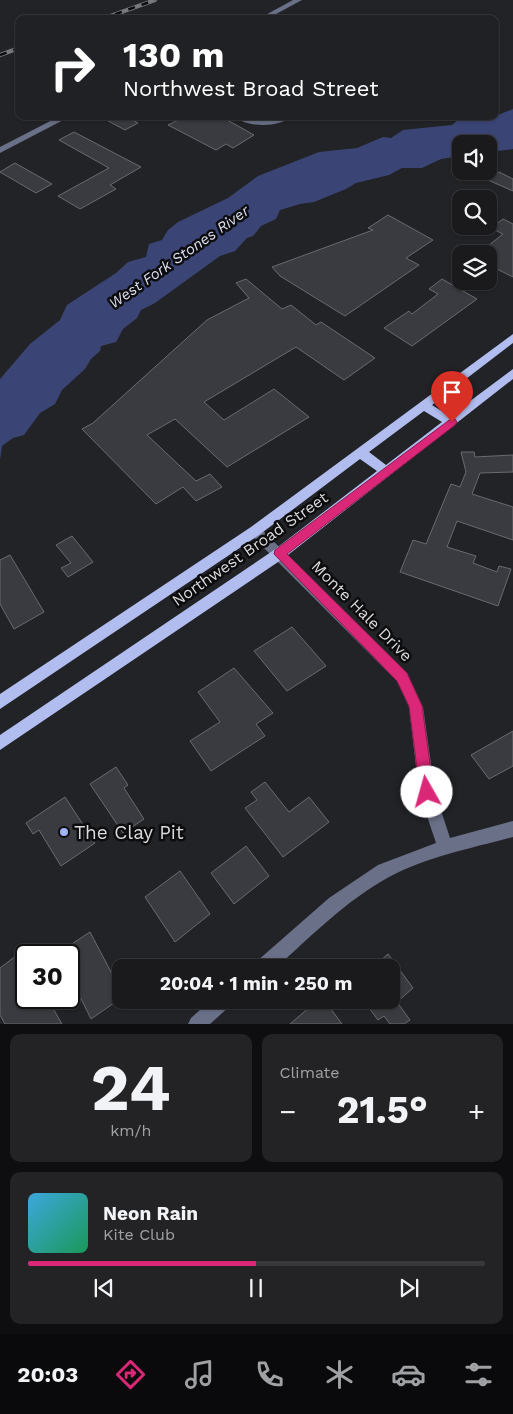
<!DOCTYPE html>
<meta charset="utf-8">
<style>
:root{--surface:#1a1a1d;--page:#232326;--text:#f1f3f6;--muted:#9fa1a4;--line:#38383b;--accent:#db2777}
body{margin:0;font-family:"Work Sans",sans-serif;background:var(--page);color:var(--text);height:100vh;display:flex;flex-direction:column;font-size:19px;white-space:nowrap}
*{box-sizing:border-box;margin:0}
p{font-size:16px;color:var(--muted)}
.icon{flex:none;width:28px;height:28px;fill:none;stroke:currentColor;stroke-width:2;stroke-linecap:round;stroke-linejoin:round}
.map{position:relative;height:1024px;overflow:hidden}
.drawer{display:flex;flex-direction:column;gap:10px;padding:10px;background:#0e0e10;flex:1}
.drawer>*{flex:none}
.hud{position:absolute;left:15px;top:15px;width:484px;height:105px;border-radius:10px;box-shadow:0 1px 4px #0004,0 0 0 1px var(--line);background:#202124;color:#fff;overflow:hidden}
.controls{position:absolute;left:452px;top:135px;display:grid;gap:10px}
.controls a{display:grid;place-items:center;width:45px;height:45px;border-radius:10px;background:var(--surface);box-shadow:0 1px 4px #0004,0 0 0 1px var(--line);font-size:25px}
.speed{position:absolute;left:15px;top:944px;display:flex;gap:10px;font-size:25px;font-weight:700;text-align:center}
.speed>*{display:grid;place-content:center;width:65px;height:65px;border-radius:50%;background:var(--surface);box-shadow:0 1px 4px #0004,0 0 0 1px var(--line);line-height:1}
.speed .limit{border:2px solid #111;border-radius:8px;background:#fff;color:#111}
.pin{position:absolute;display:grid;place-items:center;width:42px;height:42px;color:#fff;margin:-51px -21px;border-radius:50% 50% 50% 0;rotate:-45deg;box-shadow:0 0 5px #0007}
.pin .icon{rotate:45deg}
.me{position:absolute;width:55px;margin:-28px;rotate:353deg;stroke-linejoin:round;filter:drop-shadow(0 0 4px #0008)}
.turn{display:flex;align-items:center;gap:18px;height:105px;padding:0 25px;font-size:22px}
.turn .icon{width:65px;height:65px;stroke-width:2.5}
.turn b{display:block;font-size:35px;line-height:42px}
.big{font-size:38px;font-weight:700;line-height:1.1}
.drawer .card{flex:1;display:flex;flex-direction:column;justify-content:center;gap:8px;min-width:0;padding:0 18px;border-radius:10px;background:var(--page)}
.drawer .dial{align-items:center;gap:0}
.dial b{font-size:65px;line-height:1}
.song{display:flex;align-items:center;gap:15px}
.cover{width:60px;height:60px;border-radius:8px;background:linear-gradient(135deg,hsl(200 70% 55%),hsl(150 70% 35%))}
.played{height:5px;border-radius:2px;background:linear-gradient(90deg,var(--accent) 50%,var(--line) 50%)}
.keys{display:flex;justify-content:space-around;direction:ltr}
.heat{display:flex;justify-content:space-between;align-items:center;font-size:28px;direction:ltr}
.drawer .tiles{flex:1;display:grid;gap:10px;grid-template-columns:1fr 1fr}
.card:last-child{grid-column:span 2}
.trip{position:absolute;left:112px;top:959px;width:288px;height:50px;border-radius:10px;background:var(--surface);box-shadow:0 1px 4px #0004,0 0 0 1px var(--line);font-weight:700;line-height:50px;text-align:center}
.tab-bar{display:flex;height:80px;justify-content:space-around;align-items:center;background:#0a0a0c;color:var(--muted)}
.tab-bar .icon{width:35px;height:35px}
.tab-bar .active{color:var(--accent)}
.tab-bar b{font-size:22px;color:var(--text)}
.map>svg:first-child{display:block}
.water{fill:#3b4575}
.building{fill:#3a3b40;stroke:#696b70}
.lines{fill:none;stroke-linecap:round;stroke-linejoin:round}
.minor{fill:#6a7087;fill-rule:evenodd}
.major{fill:#b1bdee;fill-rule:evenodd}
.rail-casing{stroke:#77787b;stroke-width:4}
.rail{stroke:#0c0c0e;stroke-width:2.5;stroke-dasharray:7;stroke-linecap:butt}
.route{fill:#db2777;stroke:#8e194d}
.poi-dot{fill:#a2b2fd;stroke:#0c0c0e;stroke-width:2}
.labels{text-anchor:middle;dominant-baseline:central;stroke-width:5;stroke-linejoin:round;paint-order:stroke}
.far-water-label{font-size:15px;font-style:italic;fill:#dce0f0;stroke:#0c0c0e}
.street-label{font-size:16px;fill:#dadadd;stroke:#0c0c0e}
.near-poi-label{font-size:19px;fill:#dadadd;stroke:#0c0c0e;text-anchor:start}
</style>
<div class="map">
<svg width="513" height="1024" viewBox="0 0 513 1024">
<rect width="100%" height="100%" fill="#222327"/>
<!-- water -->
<polygon class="water" points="513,109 513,149 489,152 489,144 461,144 461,156 441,159 422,168 402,168 389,175 356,183 346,189 314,202 300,204 280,210 276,219 261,226 253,236 247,238 235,251 220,256 155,303 141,310 137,318 123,329 116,342 101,346 100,351 91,359 85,369 62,390 55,404 40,413 24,435 13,438 2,446 0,460 0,379 30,344 60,320 67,305 116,273 128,262 146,257 149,244 162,240 168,230 178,222 228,198 258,176 319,152 357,148 383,137 391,138 403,130 452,125 459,119 472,116 495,116"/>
<!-- building -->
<g class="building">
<polygon points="99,116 125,116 138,123 125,130"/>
<polygon points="187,116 220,116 254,135 233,148 226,144 216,150 168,125"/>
<polygon points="74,132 141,167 110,185 116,189 80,209 58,196 109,168 59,140"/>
<polygon points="15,163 52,184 36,193 0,172"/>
<polygon points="499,172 513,179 513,191 488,180"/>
<polygon points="388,215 433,240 406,258 419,265 345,316 280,276 272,267 373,230 368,228"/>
<polygon points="503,219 513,224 513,277 489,265 489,254 478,254 503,234 491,228"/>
<polygon points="246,279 282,309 291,305 316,325 321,322 375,358 344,380 296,347 204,402 224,420 274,389 309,417 227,467 175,419 147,435 196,481 210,474 222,487 196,501 183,487 156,504 82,429 93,423 207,320 249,298 236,283"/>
<polygon points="442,279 477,299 412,346 384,328 409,311 412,314 438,294 429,289"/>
<polygon points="461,452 474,452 475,457 513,455 513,472 480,473 472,494 513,507 513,540 457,521 447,547 476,556 473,563 497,572 499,566 511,569 498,606 400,572 413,540 426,544 451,484 460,487 466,472"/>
<polygon points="72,536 93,562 68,577 61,568 71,563 56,545"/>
<polygon points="10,555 44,612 14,629 0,604 0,560"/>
<polygon points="292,627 326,666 287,691 254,651"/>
<polygon points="234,668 273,713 256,724 265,736 211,771 190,741 220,722 198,692"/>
<polygon points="513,731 513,766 489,779 471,755"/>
<polygon points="116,767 128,785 124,788 144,819 123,833 90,784"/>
<polygon points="265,782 289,812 309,797 329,822 283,857 245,808 257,800 251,792"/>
<polygon points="65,797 95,843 61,866 39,830 33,834 26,823"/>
<polygon points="246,846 269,876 234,904 211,873"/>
<polygon points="180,871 210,914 175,942 145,897"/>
<polygon points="90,932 121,991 121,998 91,1019 69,974 69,955 55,955"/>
<polygon points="21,952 26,962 26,998 47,998 62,1024 5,1024 0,1015 0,968"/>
<polygon points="388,954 413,988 397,1002 410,1020 404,1024 390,1024 384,1016 378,1020 363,1000 391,1000 391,968 372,968"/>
<polygon points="325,1001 342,1024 290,1024 311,1006 314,1010"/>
</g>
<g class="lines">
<!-- minor -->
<g class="minor">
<polygon points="293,0 302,0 267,19 258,19"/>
<polygon points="60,116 71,116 0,153 0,147"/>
<path d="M233,116l30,4 30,-4c-15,12 -45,12 -60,0z"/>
<path d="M255,526l4,1 148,146 16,34 12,85 15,46 63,-17v16c-41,11 -86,20 -124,40 -42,23 -78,59 -113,91h-22l2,-6 73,-64 49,-33 58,-22 -17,-51 -10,-85 -12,-26 -146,-146 -2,-4 2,-4z"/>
<polygon points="211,1000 233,1000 230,1006 210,1024 188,1024 191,1018"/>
</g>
<!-- major -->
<path class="major" d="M513,334v9l-81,62 18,11 63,-47v10l-229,179 -284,192v-15l274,-185 103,-79 -17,-12 -101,76 -259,174v-15l251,-167zM424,411l18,11 -56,43 -17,-13z"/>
<!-- rail casing -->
<g class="rail-casing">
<g id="rail">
<polyline points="102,19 155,0"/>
<polyline points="0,55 19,48"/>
</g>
</g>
<!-- rail -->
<use href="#rail" class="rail"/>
</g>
<!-- route -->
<polygon class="route" points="452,418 455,419 457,422 455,425 287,554 407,673 422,706 434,792 432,797 427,799 422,797 420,792 409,706 397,681 274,554 275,550"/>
<!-- markers -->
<circle class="poi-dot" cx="64" cy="832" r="5"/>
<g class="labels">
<!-- far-water labels -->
<g class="far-water-label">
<text transform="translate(179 257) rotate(-35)">West Fork Stones River</text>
</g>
<!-- street labels -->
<g class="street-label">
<text transform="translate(250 549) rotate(-35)">Northwest Broad Street</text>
<text transform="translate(362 611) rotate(45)">Monte Hale Drive</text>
</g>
<!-- near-poi labels -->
<g class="near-poi-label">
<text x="74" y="832">The Clay Pit</text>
</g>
</g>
</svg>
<div class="controls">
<a><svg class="icon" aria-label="sound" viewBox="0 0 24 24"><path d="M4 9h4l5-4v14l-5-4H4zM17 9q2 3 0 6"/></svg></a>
<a><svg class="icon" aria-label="search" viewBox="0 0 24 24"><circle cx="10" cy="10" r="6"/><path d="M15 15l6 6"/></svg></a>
<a><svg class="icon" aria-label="layers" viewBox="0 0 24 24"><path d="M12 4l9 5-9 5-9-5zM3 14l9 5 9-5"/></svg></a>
</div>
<div class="speed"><div class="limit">30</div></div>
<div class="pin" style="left:452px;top:422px;background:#d93025"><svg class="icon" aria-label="arrive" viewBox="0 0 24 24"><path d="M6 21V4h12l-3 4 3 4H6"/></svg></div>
<svg class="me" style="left:427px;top:792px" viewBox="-20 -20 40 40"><circle r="19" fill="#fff"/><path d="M0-13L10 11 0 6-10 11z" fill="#db2777"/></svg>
<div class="trip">20:04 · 1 min · 250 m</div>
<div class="hud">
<div class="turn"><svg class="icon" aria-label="right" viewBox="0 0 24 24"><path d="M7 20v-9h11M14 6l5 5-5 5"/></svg><div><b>130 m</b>Northwest Broad Street</div></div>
</div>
</div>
<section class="drawer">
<div class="tiles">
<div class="card dial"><b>24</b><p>km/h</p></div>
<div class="card"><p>Climate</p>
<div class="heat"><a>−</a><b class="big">21.5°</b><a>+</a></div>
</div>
<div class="card">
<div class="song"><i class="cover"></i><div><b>Neon Rain</b><p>Kite Club</p></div></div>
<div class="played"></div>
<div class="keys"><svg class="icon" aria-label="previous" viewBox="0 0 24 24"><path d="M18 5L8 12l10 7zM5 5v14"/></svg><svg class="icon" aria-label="pause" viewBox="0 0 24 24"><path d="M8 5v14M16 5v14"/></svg><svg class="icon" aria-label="next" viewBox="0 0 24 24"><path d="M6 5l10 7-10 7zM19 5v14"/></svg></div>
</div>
</div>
</section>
<nav class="tab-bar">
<b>20:03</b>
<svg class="icon active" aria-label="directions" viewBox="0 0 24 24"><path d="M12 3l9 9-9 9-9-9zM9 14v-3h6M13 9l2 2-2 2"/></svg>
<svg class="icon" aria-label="music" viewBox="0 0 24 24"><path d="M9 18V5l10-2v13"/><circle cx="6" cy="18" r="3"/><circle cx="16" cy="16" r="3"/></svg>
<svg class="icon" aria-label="phone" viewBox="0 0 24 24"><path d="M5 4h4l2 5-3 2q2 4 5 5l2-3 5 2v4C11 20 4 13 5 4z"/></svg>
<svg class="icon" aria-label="climate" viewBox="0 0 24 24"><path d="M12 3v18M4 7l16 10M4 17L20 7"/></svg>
<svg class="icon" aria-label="car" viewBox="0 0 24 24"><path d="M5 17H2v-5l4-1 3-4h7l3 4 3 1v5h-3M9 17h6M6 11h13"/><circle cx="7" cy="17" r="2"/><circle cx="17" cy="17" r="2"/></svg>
<svg class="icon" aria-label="filters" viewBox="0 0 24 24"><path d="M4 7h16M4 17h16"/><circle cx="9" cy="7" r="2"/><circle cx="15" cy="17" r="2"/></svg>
</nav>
